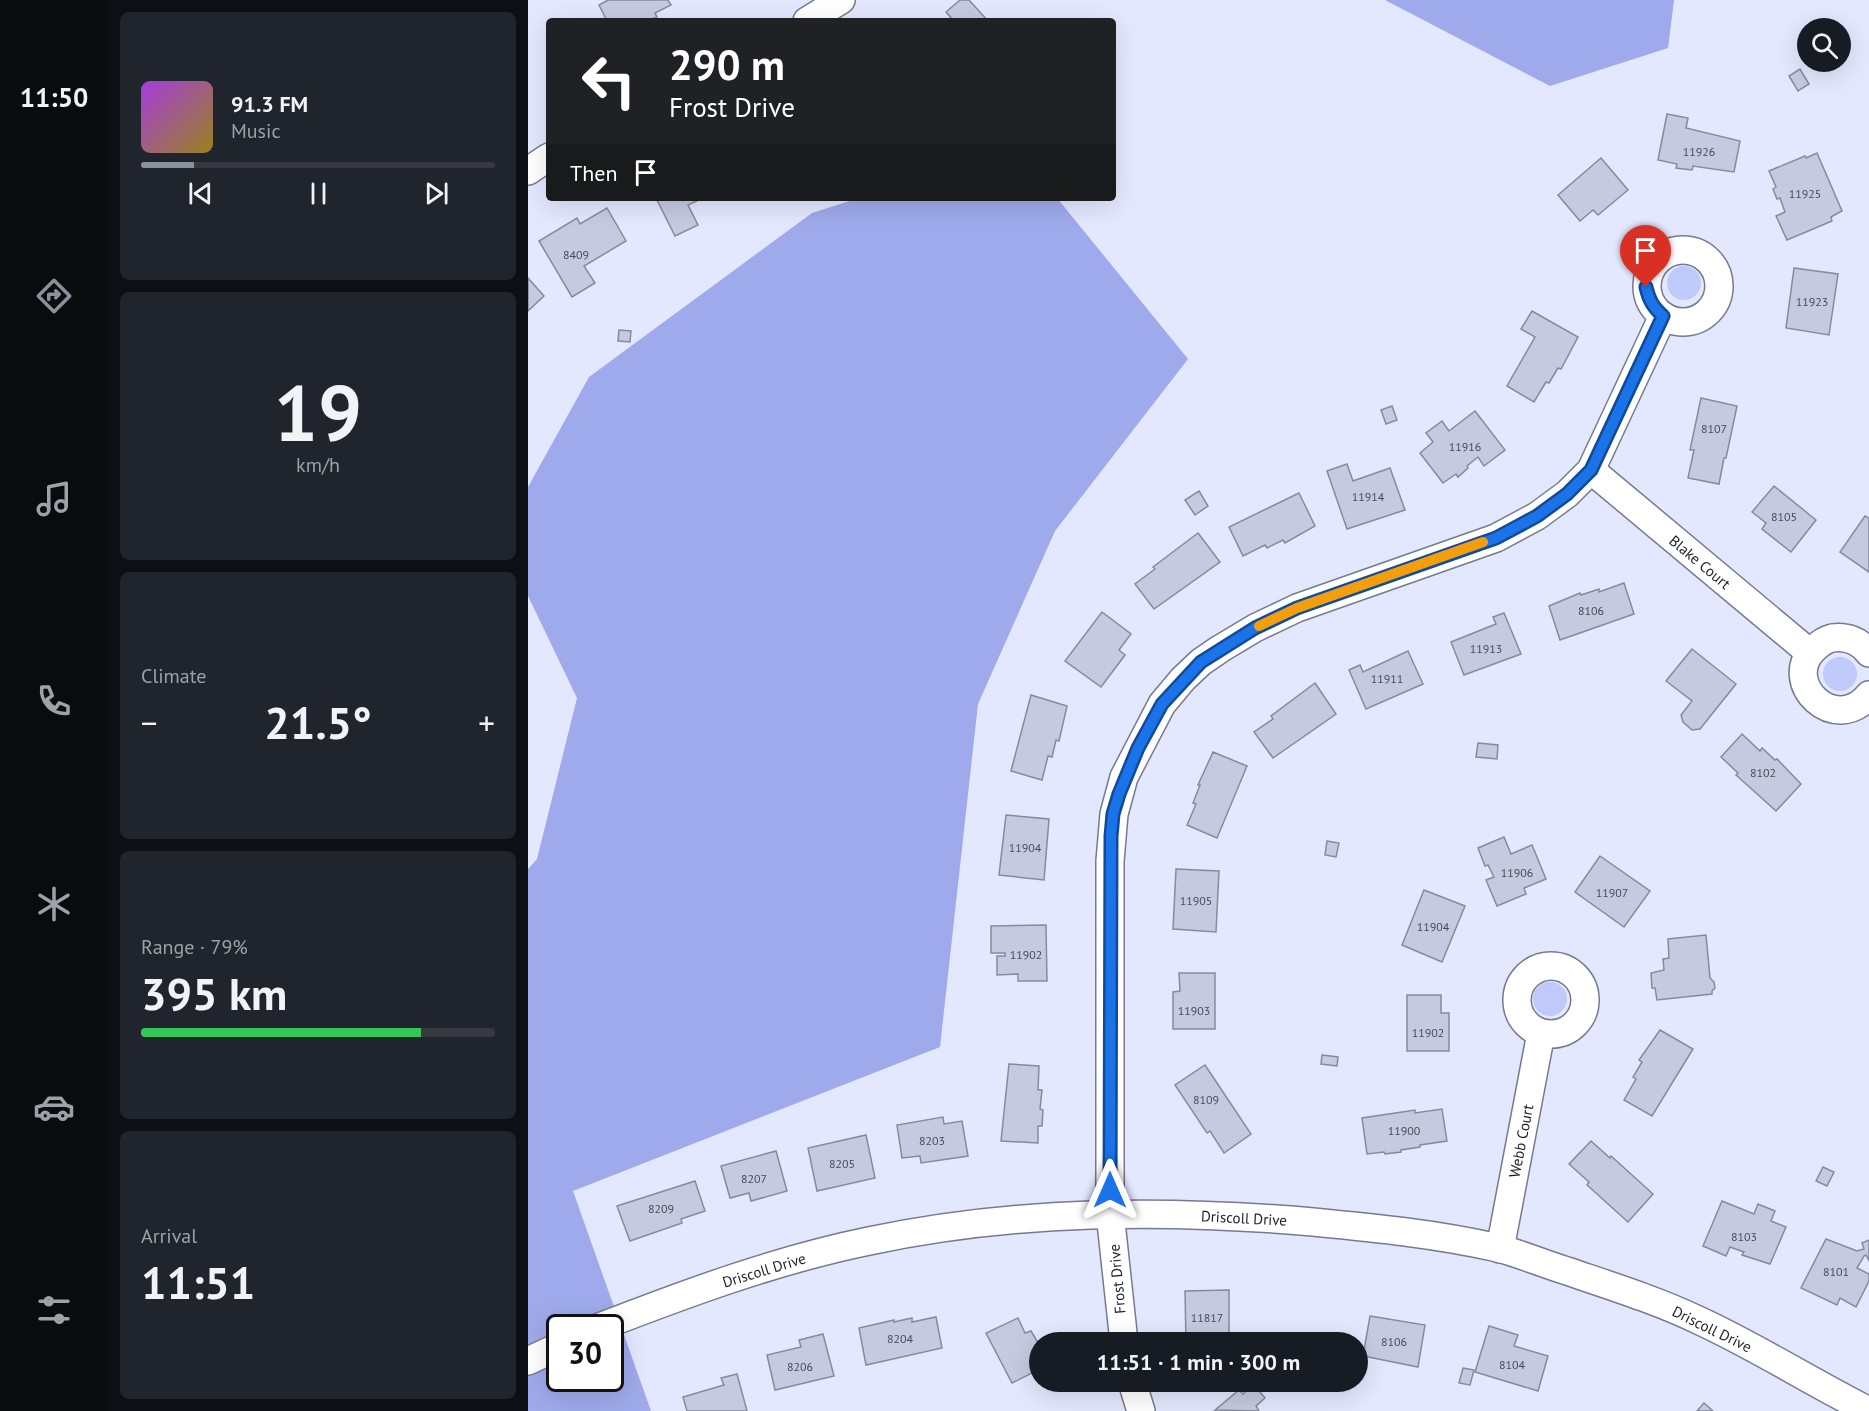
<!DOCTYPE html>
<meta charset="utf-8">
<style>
:root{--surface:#171b24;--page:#20242c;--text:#f1f3f6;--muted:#9ea1a6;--line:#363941;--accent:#8c9099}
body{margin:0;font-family:"PT Sans",sans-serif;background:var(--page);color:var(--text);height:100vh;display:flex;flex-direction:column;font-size:22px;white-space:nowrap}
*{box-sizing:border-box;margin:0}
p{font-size:20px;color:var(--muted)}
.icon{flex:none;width:33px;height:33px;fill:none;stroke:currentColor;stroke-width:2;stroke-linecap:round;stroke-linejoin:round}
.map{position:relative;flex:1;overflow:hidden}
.panel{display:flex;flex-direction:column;gap:12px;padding:12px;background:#0d0f14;width:420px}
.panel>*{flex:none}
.hud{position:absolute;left:18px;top:18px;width:570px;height:183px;border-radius:6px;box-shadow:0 6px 24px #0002;background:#202124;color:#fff;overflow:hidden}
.buttons{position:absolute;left:1269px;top:18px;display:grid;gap:12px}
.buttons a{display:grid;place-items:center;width:54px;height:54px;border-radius:50%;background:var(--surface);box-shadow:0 6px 24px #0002;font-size:30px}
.speed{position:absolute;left:18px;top:1314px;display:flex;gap:12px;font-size:30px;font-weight:700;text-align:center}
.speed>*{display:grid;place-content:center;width:78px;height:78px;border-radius:50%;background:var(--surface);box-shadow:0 6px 24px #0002;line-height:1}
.speed .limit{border:3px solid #111;border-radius:9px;background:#fff;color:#111}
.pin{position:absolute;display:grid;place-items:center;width:51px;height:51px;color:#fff;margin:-62px -26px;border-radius:50% 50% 50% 0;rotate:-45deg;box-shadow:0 0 6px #0007}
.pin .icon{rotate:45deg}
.me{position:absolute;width:66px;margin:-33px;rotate:0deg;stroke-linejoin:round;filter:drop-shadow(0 0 4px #0008)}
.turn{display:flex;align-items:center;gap:21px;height:126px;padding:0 24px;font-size:27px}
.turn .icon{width:78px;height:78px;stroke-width:2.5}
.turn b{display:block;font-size:42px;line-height:51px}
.then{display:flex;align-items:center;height:57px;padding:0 24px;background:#0003;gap:12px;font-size:22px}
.big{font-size:45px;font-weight:700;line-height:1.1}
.panel .tile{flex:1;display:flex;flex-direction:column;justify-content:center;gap:9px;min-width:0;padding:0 21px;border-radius:9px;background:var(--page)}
.panel .dial{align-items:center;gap:0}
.dial b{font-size:78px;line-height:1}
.song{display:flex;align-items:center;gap:18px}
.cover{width:72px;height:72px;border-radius:9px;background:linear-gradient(135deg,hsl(280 70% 55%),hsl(50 70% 35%))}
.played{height:6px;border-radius:3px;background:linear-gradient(90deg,var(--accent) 15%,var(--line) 15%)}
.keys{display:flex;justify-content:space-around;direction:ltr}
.heat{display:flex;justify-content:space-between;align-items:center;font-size:33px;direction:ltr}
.charge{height:9px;border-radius:4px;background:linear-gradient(90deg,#34c759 79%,var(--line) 0)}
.trip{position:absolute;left:501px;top:1332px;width:339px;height:60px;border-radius:30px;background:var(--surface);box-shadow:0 6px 24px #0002;font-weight:700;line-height:60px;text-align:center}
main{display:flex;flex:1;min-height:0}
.tab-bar{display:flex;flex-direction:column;width:108px;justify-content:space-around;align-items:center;background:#090b0e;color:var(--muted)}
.tab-bar .icon{width:42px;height:42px}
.tab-bar .on{color:var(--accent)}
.tab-bar b{font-size:27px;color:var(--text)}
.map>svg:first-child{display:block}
.green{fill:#bfc9fa}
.forest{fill:#9eaaeb;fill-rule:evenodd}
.building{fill:#c6cae0;stroke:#868a9e;stroke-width:1.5}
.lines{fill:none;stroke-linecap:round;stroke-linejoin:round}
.minor-casing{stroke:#767a8e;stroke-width:30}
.minor{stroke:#fff;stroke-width:27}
.route-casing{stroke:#114b97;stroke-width:15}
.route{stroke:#1a73e8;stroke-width:10}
.slow{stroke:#f59e0b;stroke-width:10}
.labels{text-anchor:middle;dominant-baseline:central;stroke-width:4.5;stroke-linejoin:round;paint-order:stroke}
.number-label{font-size:12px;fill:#494a56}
.street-label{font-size:15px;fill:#1f2028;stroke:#fff}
</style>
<main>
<nav class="tab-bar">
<b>11:50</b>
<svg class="icon on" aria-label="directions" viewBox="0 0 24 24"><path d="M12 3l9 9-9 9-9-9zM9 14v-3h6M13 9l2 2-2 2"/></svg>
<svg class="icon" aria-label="music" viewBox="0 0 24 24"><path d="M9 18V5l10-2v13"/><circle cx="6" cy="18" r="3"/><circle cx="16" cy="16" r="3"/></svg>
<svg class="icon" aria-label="phone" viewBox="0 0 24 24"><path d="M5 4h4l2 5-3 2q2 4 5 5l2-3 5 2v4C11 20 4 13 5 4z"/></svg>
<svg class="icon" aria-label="climate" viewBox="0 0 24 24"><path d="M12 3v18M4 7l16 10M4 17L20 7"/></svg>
<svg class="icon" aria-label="car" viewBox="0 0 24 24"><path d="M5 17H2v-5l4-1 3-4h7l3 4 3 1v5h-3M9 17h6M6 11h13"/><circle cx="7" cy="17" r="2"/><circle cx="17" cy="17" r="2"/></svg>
<svg class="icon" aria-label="filters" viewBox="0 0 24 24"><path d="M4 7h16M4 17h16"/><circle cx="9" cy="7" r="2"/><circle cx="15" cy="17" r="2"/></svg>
</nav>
<section class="panel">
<div class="tile">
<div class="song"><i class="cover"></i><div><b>91.3 FM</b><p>Music</p></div></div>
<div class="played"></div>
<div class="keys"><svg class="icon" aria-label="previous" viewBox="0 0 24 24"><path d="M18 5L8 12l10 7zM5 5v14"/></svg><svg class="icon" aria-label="pause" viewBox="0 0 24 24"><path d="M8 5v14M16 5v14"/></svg><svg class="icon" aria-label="next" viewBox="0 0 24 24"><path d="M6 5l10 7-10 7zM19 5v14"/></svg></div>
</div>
<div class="tile dial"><b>19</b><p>km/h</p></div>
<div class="tile"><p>Climate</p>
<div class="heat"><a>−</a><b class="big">21.5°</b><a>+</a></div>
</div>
<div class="tile"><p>Range · 79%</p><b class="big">395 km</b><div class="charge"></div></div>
<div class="tile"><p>Arrival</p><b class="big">11:51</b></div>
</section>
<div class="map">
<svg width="1341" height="1411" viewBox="0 0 1341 1411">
<rect width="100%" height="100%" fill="#e3e8fe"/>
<!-- green -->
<g class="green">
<circle cx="1156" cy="283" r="17"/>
<circle cx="1312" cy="674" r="17"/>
<circle cx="1022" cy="999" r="17"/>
</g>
<!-- forest -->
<g class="forest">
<polygon points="857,0 1146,0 1140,48 1022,86"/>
<path d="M331,198h198l131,161 -133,172 -77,173 -38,343 -367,144 78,220h-123v-542l9,-10 40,-161 -49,-102v-109l61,-110 223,-164zM32,1328h50v50h-50z"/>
</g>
<!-- building -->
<g class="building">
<polygon points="80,0 140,0 143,5 127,13 129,17 120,21 79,21 71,5"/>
<polygon points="432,0 441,0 460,21 422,21 424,19 418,12"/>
<polygon points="1272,69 1281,84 1270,91 1261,76"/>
<polygon points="1139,114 1160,118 1158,128 1212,141 1206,172 1165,166 1164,170 1148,168 1149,164 1130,160"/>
<polygon points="1289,153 1314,211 1303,217 1304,221 1259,240 1248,216 1257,212 1252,198 1249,199 1245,189 1248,187 1241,171 1277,156 1278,158"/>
<polygon points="1073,158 1100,190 1070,215 1065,210 1052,221 1030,195"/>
<polygon points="128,198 175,198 160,205 170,225 147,236"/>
<polygon points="79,208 98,241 56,266 67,283 44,297 11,241 49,218 52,224"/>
<polygon points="1266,268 1310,274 1301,335 1258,328"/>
<polygon points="0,278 16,296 0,311"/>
<polygon points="1004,311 1050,337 1033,369 1030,368 1021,383 1018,382 1006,402 979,386 1007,337 993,329"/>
<polygon points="91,330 103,331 102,342 90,341"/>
<polygon points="1173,398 1209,406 1198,458 1196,458 1191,484 1160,478 1166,450 1162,450"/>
<polygon points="864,406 869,420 858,424 853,410"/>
<polygon points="947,411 977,450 956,466 950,457 939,466 940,468 930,477 928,474 915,483 892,453 905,442 898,433 914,421 921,431"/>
<polygon points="819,464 825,481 862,468 877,510 819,529 799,471"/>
<polygon points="1246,486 1288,520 1263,552 1234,529 1238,523 1224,512"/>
<polygon points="671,491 680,506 667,515 657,500"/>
<polygon points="771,493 787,526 757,543 755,540 739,548 737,545 715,556 701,527"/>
<polygon points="1337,516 1341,518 1341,572 1312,552"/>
<polygon points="670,533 692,562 626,609 607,584 627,569 625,567"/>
<polygon points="1096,583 1106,614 1032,640 1021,606 1052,593 1053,595 1071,589 1071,592"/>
<polygon points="574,612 603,634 591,650 597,655 573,687 537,661"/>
<polygon points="976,613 993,654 936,675 923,642 968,624 965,617"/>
<polygon points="1164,649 1208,684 1172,729 1164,730 1155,722 1153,715 1164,701 1138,681"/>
<polygon points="880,651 895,684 838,709 821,670 832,665 835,672"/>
<polygon points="787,683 808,714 745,758 726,732 745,719 743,716"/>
<polygon points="503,695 539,706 531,741 528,740 524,757 520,756 514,780 483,771"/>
<polygon points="1214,734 1232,751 1234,748 1247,760 1249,759 1273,784 1248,811 1208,775 1210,773 1193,757"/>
<polygon points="950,743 970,745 969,759 948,757"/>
<polygon points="685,752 719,766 689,838 659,825 668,804 665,803 672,785 670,785"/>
<polygon points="478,815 521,819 516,880 471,875"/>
<polygon points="976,837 983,854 1004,845 1018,879 996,888 998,894 969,906 958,880 966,877 960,865 957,866 950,848"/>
<polygon points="799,841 811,843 808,857 797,855"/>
<polygon points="1072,856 1122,891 1096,927 1047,892"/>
<polygon points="648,869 691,871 688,932 645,929"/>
<polygon points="896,890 937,906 914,962 874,945"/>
<polygon points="518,925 519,981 490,981 490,974 469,975 469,956 477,956 477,953 463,953 463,926"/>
<polygon points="1178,935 1182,978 1186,982 1187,988 1184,991 1184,994 1129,1000 1127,988 1124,988 1123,973 1136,970 1135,959 1141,958 1140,939"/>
<polygon points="651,973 687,973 687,1029 645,1029 645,992 652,991"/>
<polygon points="879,995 913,995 913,1013 921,1013 921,1051 879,1051"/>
<polygon points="1132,1030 1165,1049 1124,1116 1096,1100 1108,1079 1105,1077 1114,1062 1111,1060"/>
<polygon points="794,1055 810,1057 809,1066 793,1064"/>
<polygon points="481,1064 511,1066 510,1090 514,1090 512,1109 515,1110 514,1126 510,1126 510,1143 473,1141"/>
<polygon points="677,1065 723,1134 696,1153 682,1131 679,1133 647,1085"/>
<polygon points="914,1109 919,1141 892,1145 892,1147 873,1150 873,1152 857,1154 856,1152 839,1154 834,1118 887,1110 887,1113"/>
<polygon points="415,1117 416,1124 434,1121 440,1156 393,1163 392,1156 374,1158 369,1125"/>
<polygon points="338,1135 347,1178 289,1191 280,1148"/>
<polygon points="1063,1141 1082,1158 1083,1156 1125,1194 1100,1222 1059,1185 1061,1182 1041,1164"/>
<polygon points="248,1151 259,1191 223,1201 221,1193 202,1198 193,1166"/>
<polygon points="1295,1167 1306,1172 1299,1186 1288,1181"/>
<polygon points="167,1181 177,1211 153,1219 154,1223 102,1241 89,1206"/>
<polygon points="1194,1201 1226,1214 1230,1204 1247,1211 1243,1221 1258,1227 1242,1264 1214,1255 1216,1252 1202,1247 1198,1256 1175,1246"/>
<polygon points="1298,1239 1329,1251 1336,1249 1334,1243 1341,1240 1341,1261 1338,1255 1336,1256 1329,1268 1341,1274 1341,1281 1328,1307 1312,1298 1309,1305 1273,1288"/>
<polygon points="701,1290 701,1342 658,1342 657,1291"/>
<polygon points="842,1316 897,1325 890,1367 835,1356"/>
<polygon points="408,1317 414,1348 338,1365 331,1328 366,1320 366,1322 384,1318 384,1322"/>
<polygon points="490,1318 497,1333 503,1331 512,1346 512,1369 484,1383 458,1333"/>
<polygon points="961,1326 990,1335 986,1346 1020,1356 1010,1391 947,1372"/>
<polygon points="295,1334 306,1376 247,1390 239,1355 273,1347 271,1340"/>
<polygon points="935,1368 946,1370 942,1385 931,1383"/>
<polygon points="209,1374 219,1411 159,1411 155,1397 196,1385 193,1378"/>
<polygon points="726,1385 737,1398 728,1406 731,1411 687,1410 711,1390 715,1394"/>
<polygon points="1176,1403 1185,1411 1169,1411"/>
</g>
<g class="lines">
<!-- minor casing -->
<g class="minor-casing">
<g id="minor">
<polyline points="279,21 313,0"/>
<polyline points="0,171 21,157"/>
<circle cx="1155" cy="286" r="36"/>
<polyline points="1063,470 1282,653"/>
<path d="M1341,653c-9,-12 -22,-17 -37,-15 -8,2 -14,7 -19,12 -32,33 22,86 56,45"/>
<circle cx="1023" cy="1000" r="34"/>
<polyline points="972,1249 1013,1033"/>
<path d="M69,1328c88,-34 179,-68 272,-87 147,-31 296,-32 444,-19 62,6 124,12 185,26 23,6 46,16 69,23 44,15 89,29 131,49 59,27 113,62 171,91"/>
<polyline points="596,1342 582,1213 582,861 586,814 596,777 634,704 655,679 673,662 692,649 727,628 769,608 968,538 1009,516 1039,494 1063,470 1135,316"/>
<polyline points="0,1361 32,1346"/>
<polyline points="604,1382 613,1411"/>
</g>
</g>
<!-- minor -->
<use href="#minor" class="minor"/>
</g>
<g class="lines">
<!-- route casing -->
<g class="route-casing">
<path id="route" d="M582,1190l1,-354 2,-22 6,-20 19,-46 24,-44 39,-42 54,-34 42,-20 199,-70 41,-22 30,-22 24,-24 72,-154c-10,-9 -14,-16 -17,-29"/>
</g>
<!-- route -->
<use href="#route" class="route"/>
<!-- slow -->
<polyline class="slow" points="731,626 769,608 955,542"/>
</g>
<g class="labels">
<!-- number labels -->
<g class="number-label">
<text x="1171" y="151">11926</text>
<text x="1277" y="193">11925</text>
<text x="48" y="254">8409</text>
<text x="1284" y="301">11923</text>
<text x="1186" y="428">8107</text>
<text x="937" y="446">11916</text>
<text x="840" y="496">11914</text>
<text x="1256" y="516">8105</text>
<text x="1063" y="610">8106</text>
<text x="958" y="648">11913</text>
<text x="859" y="678">11911</text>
<text x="1235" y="772">8102</text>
<text x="497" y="847">11904</text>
<text x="989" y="872">11906</text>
<text x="1084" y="892">11907</text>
<text x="668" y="900">11905</text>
<text x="905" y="926">11904</text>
<text x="498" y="954">11902</text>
<text x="666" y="1010">11903</text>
<text x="900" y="1032">11902</text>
<text x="678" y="1099">8109</text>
<text x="876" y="1130">11900</text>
<text x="404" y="1140">8203</text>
<text x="314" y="1163">8205</text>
<text x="226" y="1178">8207</text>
<text x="133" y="1208">8209</text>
<text x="1216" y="1236">8103</text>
<text x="1308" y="1271">8101</text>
<text x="679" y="1317">11817</text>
<text x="372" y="1338">8204</text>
<text x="866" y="1341">8106</text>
<text x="984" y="1364">8104</text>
<text x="272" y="1366">8206</text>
</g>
<!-- street labels -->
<g class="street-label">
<text transform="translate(1172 562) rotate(40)">Blake Court</text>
<text transform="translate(993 1141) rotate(-79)">Webb Court</text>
<text transform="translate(716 1218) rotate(3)">Driscoll Drive</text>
<text transform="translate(236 1270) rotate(-17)">Driscoll Drive</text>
<text transform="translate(589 1279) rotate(-95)">Frost Drive</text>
<text transform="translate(1184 1329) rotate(26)">Driscoll Drive</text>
</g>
</g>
</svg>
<div class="buttons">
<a><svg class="icon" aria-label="search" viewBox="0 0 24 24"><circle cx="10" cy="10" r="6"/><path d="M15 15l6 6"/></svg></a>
</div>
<div class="speed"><div class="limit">30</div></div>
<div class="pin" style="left:1118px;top:287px;background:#d93025"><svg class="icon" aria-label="arrive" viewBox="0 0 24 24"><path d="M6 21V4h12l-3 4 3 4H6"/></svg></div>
<svg class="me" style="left:582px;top:1190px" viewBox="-20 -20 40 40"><path d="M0-17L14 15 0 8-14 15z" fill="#1a73e8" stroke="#fff" stroke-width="4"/></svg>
<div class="trip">11:51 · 1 min · 300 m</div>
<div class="hud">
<div class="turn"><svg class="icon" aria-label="left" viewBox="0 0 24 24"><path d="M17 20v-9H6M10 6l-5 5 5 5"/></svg><div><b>290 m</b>Frost Drive</div></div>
<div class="then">Then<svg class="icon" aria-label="arrive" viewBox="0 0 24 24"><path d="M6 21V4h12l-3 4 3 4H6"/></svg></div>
</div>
</div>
</main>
